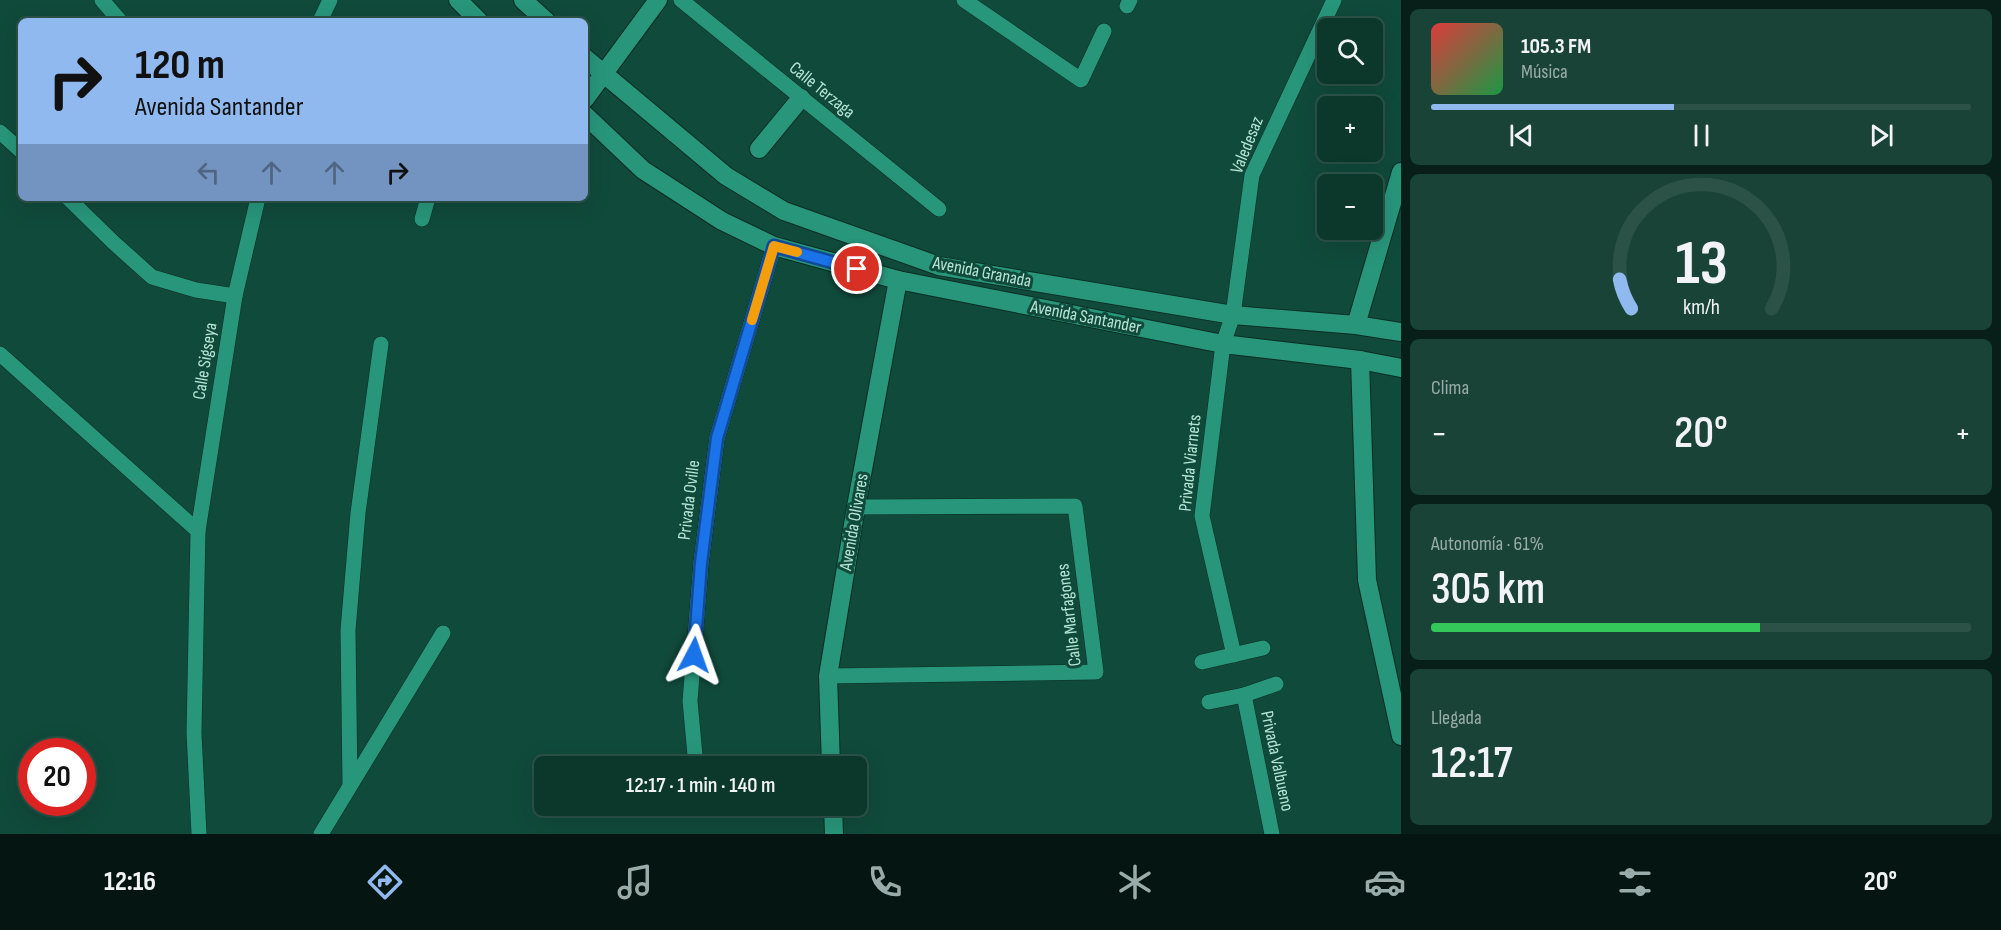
<!DOCTYPE html>
<html lang="es">
<meta charset="utf-8">
<style>
:root{--surface:#0c382c;--page:#1a4338;--text:#f1f3f6;--muted:#9aaca9;--line:#2c5248;--accent:#90b9f0}
body{margin:0;font-family:"Sofia Sans Condensed",sans-serif;background:var(--page);color:var(--text);height:100vh;display:flex;flex-direction:column;font-size:22px;white-space:nowrap}
*{box-sizing:border-box;margin:0}
p{font-size:20px;color:var(--muted)}
.icon{flex:none;width:33px;height:33px;fill:none;stroke:currentColor;stroke-width:2;stroke-linecap:round;stroke-linejoin:round}
.map{position:relative;flex:1;overflow:hidden}
.panel{display:flex;flex-direction:column;gap:9px;padding:9px;background:#071f18;width:600px}
.panel>*{flex:none}
.banner{position:absolute;left:18px;top:18px;width:570px;height:183px;border-radius:9px;box-shadow:0 6px 24px #0002,0 0 0 2px var(--line);background:#90b9f0;color:#111;overflow:hidden}
.buttons{position:absolute;left:1317px;top:18px;display:grid;gap:12px}
.buttons a{display:grid;place-items:center;width:66px;height:66px;border-radius:9px;background:var(--surface);box-shadow:0 6px 24px #0002,0 0 0 2px var(--line);font-size:30px}
.speed{position:absolute;left:18px;top:738px;display:flex;gap:12px;font-size:30px;font-weight:700;text-align:center}
.speed>*{display:grid;place-content:center;width:78px;height:78px;border-radius:50%;background:var(--surface);box-shadow:0 6px 24px #0002,0 0 0 2px var(--line);line-height:1}
.speed .limit{border:9px solid #d22;background:#fff;color:#111}
.pin{position:absolute;display:grid;place-items:center;width:51px;height:51px;color:#fff;margin:-26px;border:3px solid #fff;border-radius:50%;box-shadow:0 2px 6px #0007}
.me{position:absolute;width:66px;margin:-33px;rotate:4deg;stroke-linejoin:round;filter:drop-shadow(0 0 4px #0008)}
.turn{display:flex;align-items:center;gap:21px;height:126px;padding:0 18px;font-size:27px}
.turn .icon{width:78px;height:78px;stroke-width:2.5}
.turn b{display:block;font-size:42px;line-height:51px}
.lanes{display:flex;align-items:center;height:57px;padding:0 18px;background:#0003;justify-content:center;gap:30px;direction:ltr}
.lanes .off{opacity:.35}
.big{font-size:45px;font-weight:600;line-height:1.1}
.panel .tile{flex:1;display:flex;flex-direction:column;justify-content:center;gap:9px;min-width:0;padding:0 21px;border-radius:9px;background:var(--page)}
.panel .dial{align-items:center;gap:0}
.dial svg{height:156px;overflow:visible;fill:none;stroke:var(--line);stroke-width:7;stroke-linecap:round;text-anchor:middle}
.dial text{fill:var(--text);stroke:none}
.song{display:flex;align-items:center;gap:18px}
.cover{width:72px;height:72px;border-radius:9px;background:linear-gradient(135deg,hsl(0 70% 55%),hsl(140 70% 35%))}
.played{height:6px;border-radius:3px;background:linear-gradient(90deg,var(--accent) 45%,var(--line) 45%)}
.keys{display:flex;justify-content:space-around;direction:ltr}
.heat{display:flex;justify-content:space-between;align-items:center;font-size:33px;direction:ltr}
.charge{height:9px;border-radius:4px;background:linear-gradient(90deg,#34c759 61%,var(--line) 0)}
.trip{position:absolute;left:534px;top:756px;width:333px;height:60px;border-radius:9px;background:var(--surface);box-shadow:0 6px 24px #0002,0 0 0 2px var(--line);font-weight:600;line-height:60px;text-align:center}
.tabs{display:flex;height:96px;justify-content:space-around;align-items:center;background:#051612;color:var(--muted)}
.tabs .icon{width:42px;height:42px}
.tabs .selected{color:var(--accent)}
.tabs b{font-size:27px;color:var(--text)}
main{display:flex;flex:1;min-height:0}
.map>svg:first-child{display:block}
.lines{fill:none;stroke-linecap:round;stroke-linejoin:round}
.service-casing{stroke:#0b2d24;stroke-width:16}
.minor-casing{stroke:#0b2d24;stroke-width:20}
.service{stroke:#28967b;stroke-width:15}
.minor{stroke:#28967b;stroke-width:18}
.route-casing{stroke:#114b97;stroke-width:15}
.route{stroke:#1a73e8;stroke-width:10}
.slow{stroke:#f59e0b;stroke-width:10}
.labels{text-anchor:middle;dominant-baseline:central;stroke-width:6;stroke-linejoin:round;paint-order:stroke}
.street-label{font-size:18px;fill:#b6e5d5;stroke:#104a3b}
</style>
<main>
<div class="map">
<svg width="1401" height="834" viewBox="0 0 1401 834">
<rect width="100%" height="100%" fill="#104a3b"/>
<g class="lines">
<!-- service casing -->
<g class="service-casing">
<g id="service">
<polyline points="102,0 120,21"/>
<polyline points="681,0 939,209"/>
<polyline points="964,0 1081,80 1104,31"/>
<polyline points="1127,6 1130,0"/>
<polyline points="320,21 330,0"/>
<polyline points="0,132 21,151"/>
<polyline points="68,198 113,242 152,277 196,290 235,296"/>
<polyline points="422,219 428,198"/>
<polyline points="0,354 198,531"/>
<polyline points="1234,655 1202,516 1223,344 1233,315 1252,175 1334,0"/>
<polyline points="1202,662 1263,648"/>
<polyline points="828,676 1096,672 1075,506 856,507"/>
<polyline points="1244,695 1272,834"/>
<polyline points="1209,702 1244,695 1276,684"/>
<polyline points="696,766 690,701 701,563 717,438 774,246"/>
<polyline points="350,785 348,630 358,513 381,344"/>
<polyline points="670,807 685,806"/>
<polyline points="199,834 194,733 198,531 235,296 258,198"/>
<polyline points="321,834 443,633"/>
</g>
</g>
<!-- minor casing -->
<g class="minor-casing">
<g id="minor">
<polyline points="458,0 479,21"/>
<polyline points="523,0 546,21"/>
<polyline points="585,58 726,176 784,211 939,266 1233,315 1356,325 1401,332"/>
<polyline points="585,99 658,0"/>
<polyline points="585,115 643,170 722,221 774,246 898,280 1223,344 1360,360 1401,368"/>
<polyline points="759,149 801,98"/>
<polyline points="1356,325 1401,172"/>
<polyline points="1360,360 1367,580 1401,736"/>
<polyline points="831,766 828,676 856,507 898,280"/>
<polyline points="833,806 834,834"/>
</g>
</g>
<!-- service -->
<use href="#service" class="service"/>
<!-- minor -->
<use href="#minor" class="minor"/>
</g>
<g class="lines">
<!-- route casing -->
<g class="route-casing">
<polyline id="route" points="694,655 701,563 717,438 774,246 857,269"/>
</g>
<!-- route -->
<use href="#route" class="route"/>
<!-- slow -->
<polyline class="slow" points="752,320 774,246 797,252"/>
</g>
<g class="labels">
<!-- street labels -->
<g class="street-label">
<text transform="translate(822 90) rotate(39)">Calle Terzaga</text>
<text transform="translate(1247 145) rotate(-68)">Valedesaz</text>
<text transform="translate(982 272) rotate(11)">Avenida Granada</text>
<text transform="translate(1086 317) rotate(11)">Avenida Santander</text>
<text transform="translate(205 361) rotate(-81)">Calle Sigseya</text>
<text transform="translate(1190 463) rotate(-84)">Privada Viarnets</text>
<text transform="translate(689 500) rotate(-83)">Privada Oville</text>
<text transform="translate(854 522) rotate(-80)">Avenida Olivares</text>
<text transform="translate(1069 615) rotate(-97)">Calle Marfagones</text>
<text transform="translate(1277 761) rotate(78)">Privada Valbueno</text>
</g>
</g>
</svg>
<div class="buttons">
<a><svg class="icon" aria-label="search" viewBox="0 0 24 24"><circle cx="10" cy="10" r="6"/><path d="M15 15l6 6"/></svg></a>
<a>+</a>
<a>−</a>
</div>
<div class="speed"><div class="limit">20</div></div>
<div class="pin" style="left:857px;top:269px;background:#d93025"><svg class="icon" aria-label="arrive" viewBox="0 0 24 24"><path d="M6 21V4h12l-3 4 3 4H6"/></svg></div>
<svg class="me" style="left:694px;top:655px" viewBox="-20 -20 40 40"><path d="M0-17L14 15 0 8-14 15z" fill="#1a73e8" stroke="#fff" stroke-width="4"/></svg>
<div class="trip">12:17 · 1 min · 140 m</div>
<div class="banner">
<div class="turn"><svg class="icon" aria-label="right" viewBox="0 0 24 24"><path d="M7 20v-9h11M14 6l5 5-5 5"/></svg><div><b>120 m</b>Avenida Santander</div></div>
<div class="lanes"><svg class="icon off" aria-label="left" viewBox="0 0 24 24"><path d="M17 20v-9H6M10 6l-5 5 5 5"/></svg><svg class="icon off" aria-label="ahead" viewBox="0 0 24 24"><path d="M12 20V5M6 11l6-6 6 6"/></svg><svg class="icon off" aria-label="ahead" viewBox="0 0 24 24"><path d="M12 20V5M6 11l6-6 6 6"/></svg><svg class="icon" aria-label="right" viewBox="0 0 24 24"><path d="M7 20v-9h11M14 6l5 5-5 5"/></svg></div>
</div>
</div>
<section class="panel">
<div class="tile">
<div class="song"><i class="cover"></i><div><b>105.3 FM</b><p>Música</p></div></div>
<div class="played"></div>
<div class="keys"><svg class="icon" aria-label="previous" viewBox="0 0 24 24"><path d="M18 5L8 12l10 7zM5 5v14"/></svg><svg class="icon" aria-label="pause" viewBox="0 0 24 24"><path d="M8 5v14M16 5v14"/></svg><svg class="icon" aria-label="next" viewBox="0 0 24 24"><path d="M6 5l10 7-10 7zM19 5v14"/></svg></div>
</div>
<div class="tile dial"><svg viewBox="0 0 100 80">
<path d="M14 69A42 42 0 1 1 86 69"/>
<path d="M14 69A42 42 0 0 1 8 54" stroke="#90b9f0"/>
<text x="50" y="56" font-size="32" font-weight="700">13</text>
<text x="50" y="72" font-size="11">km/h</text>
</svg></div>
<div class="tile"><p>Clima</p>
<div class="heat"><a>−</a><b class="big">20°</b><a>+</a></div>
</div>
<div class="tile"><p>Autonomía · 61%</p><b class="big">305 km</b><div class="charge"></div></div>
<div class="tile"><p>Llegada</p><b class="big">12:17</b></div>
</section>
</main>
<nav class="tabs">
<b>12:16</b>
<svg class="icon selected" aria-label="directions" viewBox="0 0 24 24"><path d="M12 3l9 9-9 9-9-9zM9 14v-3h6M13 9l2 2-2 2"/></svg>
<svg class="icon" aria-label="music" viewBox="0 0 24 24"><path d="M9 18V5l10-2v13"/><circle cx="6" cy="18" r="3"/><circle cx="16" cy="16" r="3"/></svg>
<svg class="icon" aria-label="phone" viewBox="0 0 24 24"><path d="M5 4h4l2 5-3 2q2 4 5 5l2-3 5 2v4C11 20 4 13 5 4z"/></svg>
<svg class="icon" aria-label="climate" viewBox="0 0 24 24"><path d="M12 3v18M4 7l16 10M4 17L20 7"/></svg>
<svg class="icon" aria-label="car" viewBox="0 0 24 24"><path d="M5 17H2v-5l4-1 3-4h7l3 4 3 1v5h-3M9 17h6M6 11h13"/><circle cx="7" cy="17" r="2"/><circle cx="17" cy="17" r="2"/></svg>
<svg class="icon" aria-label="filters" viewBox="0 0 24 24"><path d="M4 7h16M4 17h16"/><circle cx="9" cy="7" r="2"/><circle cx="15" cy="17" r="2"/></svg>
<b>20°</b>
</nav>
